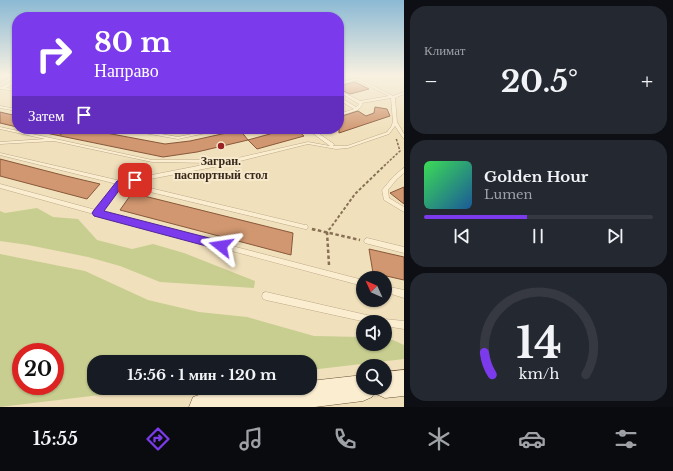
<!DOCTYPE html>
<html lang="ru">
<meta charset="utf-8">
<style>
:root{--surface:#171b24;--page:#242831;--text:#f1f3f6;--muted:#9ea1a6;--line:#363941;--accent:#7c3aed}
body{margin:0;font-family:"Libre Baskerville",serif;background:var(--page);color:var(--text);height:100vh;display:flex;flex-direction:column;font-size:15px;white-space:nowrap}
*{box-sizing:border-box;margin:0}
p{font-size:13px;color:var(--muted)}
.icon{flex:none;width:22px;height:22px;fill:none;stroke:currentColor;stroke-width:2;stroke-linecap:round;stroke-linejoin:round}
.map{position:relative;flex:1;overflow:hidden}
.sheet{display:flex;flex-direction:column;gap:6px;padding:6px;background:#0d0f14;width:269px}
.sheet>*{flex:none}
.top-card{position:absolute;left:12px;top:12px;width:332px;height:122px;border-radius:16px;box-shadow:0 1px 3px #0004;background:#7c3aed;color:#fff;overflow:hidden}
.needle{width:26px;rotate:315deg}
.controls{position:absolute;left:356px;top:271px;display:grid;gap:8px}
.controls a{display:grid;place-items:center;width:36px;height:36px;border-radius:50%;background:var(--surface);box-shadow:0 1px 3px #0004;font-size:20px}
.speed{position:absolute;left:12px;top:343px;display:flex;gap:8px;font-size:20px;font-weight:700;text-align:center}
.speed>*{display:grid;place-content:center;width:52px;height:52px;border-radius:50%;background:var(--surface);box-shadow:0 1px 3px #0004;line-height:1}
.speed .limit{border:6px solid #d22;background:#fff;color:#111}
.pin{position:absolute;display:grid;place-items:center;width:34px;height:34px;color:#fff;margin:-17px;border-radius:8px;box-shadow:0 2px 6px #0006}
.me{position:absolute;width:44px;margin:-22px;rotate:285deg;stroke-linejoin:round;filter:drop-shadow(0 0 3px #0008)}
.turn{display:flex;align-items:center;gap:14px;height:84px;padding:0 16px;font-size:18px}
.turn .icon{width:52px;height:52px;stroke-width:2.5}
.turn b{display:block;font-size:28px;line-height:34px}
.then{display:flex;align-items:center;height:38px;padding:0 16px;background:#0003;gap:8px;font-size:15px}
.big{font-size:30px;font-weight:700;line-height:1.1}
.sheet .widget{flex:1;display:flex;flex-direction:column;justify-content:center;gap:6px;min-width:0;padding:0 14px;border-radius:16px;background:var(--page)}
.sheet .dial{align-items:center;gap:0}
.dial svg{height:104px;overflow:visible;fill:none;stroke:var(--line);stroke-width:7;stroke-linecap:round;text-anchor:middle}
.dial text{fill:var(--text);stroke:none}
.song{display:flex;align-items:center;gap:12px}
.cover{width:48px;height:48px;border-radius:6px;background:linear-gradient(135deg,hsl(130 70% 55%),hsl(210 70% 35%))}
.played{height:4px;border-radius:2px;background:linear-gradient(90deg,var(--accent) 45%,var(--line) 45%)}
.keys{display:flex;justify-content:space-around;direction:ltr}
.heat{display:flex;justify-content:space-between;align-items:center;font-size:22px;direction:ltr}
.trip{position:absolute;left:87px;top:355px;width:230px;height:40px;border-radius:16px;background:var(--surface);box-shadow:0 1px 3px #0004;font-weight:700;line-height:40px;text-align:center}
.dock{display:flex;height:64px;justify-content:space-around;align-items:center;background:#090b0e;color:var(--muted)}
.dock .icon{width:28px;height:28px}
.dock .active{color:var(--accent)}
.dock b{font-size:18px;color:var(--text)}
main{display:flex;flex:1;min-height:0}
.map>svg:first-child{display:block}
.green{fill:#c8ce90;fill-rule:evenodd}
.building{fill:#d09770;stroke:#89583a}
.lines{fill:none;stroke-linecap:round;stroke-linejoin:round}
.lane-casing{stroke:#887055;stroke-width:0.5}
.secondary-casing{stroke:#6a5038;stroke-width:1}
.path-far2{stroke:#887055;stroke-width:1.5;stroke-dasharray:2.5 1.5;stroke-linecap:butt}
.path-far1{stroke:#887055;stroke-width:2;stroke-dasharray:3 2;stroke-linecap:butt}
.path{stroke:#887055;stroke-width:2.5;stroke-dasharray:3.5 2.5;stroke-linecap:butt}
.lane{fill:#fbedd0;fill-rule:evenodd}
.secondary{fill:#fbedd0;fill-rule:evenodd}
.route{fill:#7c3aed;stroke:#51269a}
.poi-dot{fill:#9a2224;stroke:#f7eacc;stroke-width:1.5}
.labels{text-anchor:middle;dominant-baseline:central;stroke-width:4;stroke-linejoin:round;paint-order:stroke}
.poi-label{font-size:12px;font-weight:bold;fill:#37281b;stroke:#f7eacc}
</style>
<main>
<div class="map">
<svg width="404" height="407" viewBox="0 0 404 407">
<rect width="100%" height="100%" fill="#f0e0bc"/>
<!-- green -->
<g class="green">
<polygon points="37,208 53,217 78,219 97,240 132,249 153,244 184,253 255,281 254,288 160,282 120,266 88,257 28,245 0,241 0,211 5,213"/>
<path d="M0,254l85,17 63,29 51,12 48,5 67,19 49,1v7h22v-4h8l11,5v14l-94,11v-8h-216v26h64l-158,19zM21,352h34v34h-34z"/>
</g>
<!-- building -->
<g class="building">
<polygon points="355,82 369,89 350,94 339,89 339,86"/>
<polygon points="375,107 387,109 390,116 339,133 339,117 358,111 366,116 374,113"/>
<polygon points="0,112 17,116 17,127 0,123"/>
<polygon points="46,129 85,129 165,144 190,141 240,130 248,140 197,152 163,157 46,133"/>
<polygon points="288,129 296,129 304,136 257,149 248,140"/>
<polygon points="0,159 66,176 100,184 87,199 0,176"/>
<polygon points="404,187 404,204 390,193"/>
<polygon points="132,193 293,233 291,255 120,210"/>
<polygon points="369,249 404,257 404,280 373,273"/>
</g>
<g class="lines">
<!-- lane casing -->
<g class="lane-casing">
<g id="lane">
<polygon points="0,75 8,75 0,77"/>
<polygon points="17,75 17,77 0,85 0,83"/>
<polygon points="357,78 393,96 404,92 404,94 395,98 397,122 404,134 404,138 403,138 395,126 389,134 348,148 336,149 308,144 224,165 129,183 305,225 307,225 308,227 307,229 305,229 121,185 101,212 363,280 363,286 97,215 0,188 0,184 96,210 117,184 0,155 0,153 121,181 213,163 152,162 54,141 0,144 0,142 45,139 0,129 0,127 152,160 214,160 216,162 216,163 308,142 330,146 307,129 312,129 334,144 334,145 333,146 347,146 387,132 391,127 393,122 391,98 362,103 363,104 358,110 339,116 339,114 354,109 339,100 339,97 356,107 359,104 339,92 339,90 360,101 389,96 357,80 339,85 339,83"/>
<polygon points="17,79 17,81 6,88 17,89 17,91 0,89 0,87 2,87"/>
<polygon points="0,106 17,109 17,111 0,108"/>
<polygon points="125,129 134,129 178,137 214,129 222,129 220,130 178,139 127,130"/>
<polygon points="404,168 404,173 397,179 388,190 389,198 404,207 404,212 384,200 382,190 393,177 402,169"/>
<polygon points="367,238 404,247 404,253 365,243 364,241 365,239"/>
<polygon points="385,286 404,290 404,298 385,292"/>
<polygon points="266,292 384,319 404,321 404,329 385,326 385,322 366,322 266,300 263,299 262,296 263,293"/>
</g>
</g>
<!-- secondary casing -->
<g class="secondary-casing">
<path id="secondary" d="M404,370v26l-19,2 -9,-4 -1,-3 -3,6 -9,4 -48,6h-126l4,-10c31,-12 83,-9 117,-9v-7l53,-6v13h22v-16z"/>
</g>
<!-- path-far2 -->
<g class="path-far2">
<polyline points="60,135 67,129"/>
<polyline points="384,166 400,151 396,138"/>
</g>
<!-- path-far1 -->
<g class="path-far1">
<polyline points="312,229 315,230"/>
<polyline points="329,230 355,194 385,165"/>
</g>
<!-- path -->
<g class="path">
<polyline points="312,229 360,240"/>
<polyline points="329,265 327,232 329,229"/>
</g>
<!-- lane -->
<use href="#lane" class="lane"/>
<!-- secondary -->
<use href="#secondary" class="secondary"/>
</g>
<!-- sky -->
<linearGradient id="sky" x2="0" y2="1"><stop stop-color="#8bb9d4"/><stop offset="0.57" stop-color="#f8f1e1"/><stop offset="1" stop-color="#f8f1e1" stop-opacity="0"/></linearGradient>
<rect width="404" height="132" fill="url(#sky)"/>
<!-- route -->
<polygon class="route" points="135,177 139,180 138,182 123,185 104,211 221,241 224,243 226,246 224,249 221,250 94,216 92,213 94,210 117,181"/>
<!-- markers -->
<circle class="poi-dot" cx="221" cy="146" r="4"/>
<g class="labels">
<!-- poi labels -->
<g class="poi-label">
<text x="221" y="160">Загран.<tspan x="221" dy="14">паспортный стол</tspan></text>
</g>
</g>
</svg>
<div class="controls">
<a><svg class="needle" viewBox="-14 -14 28 28"><path d="M0-13l5 13h-10z" fill="#e53935"/><path d="M0 13l5-13h-10z" fill="#9ea1a6"/></svg></a>
<a><svg class="icon" aria-label="sound" viewBox="0 0 24 24"><path d="M4 9h4l5-4v14l-5-4H4zM17 9q2 3 0 6"/></svg></a>
<a><svg class="icon" aria-label="search" viewBox="0 0 24 24"><circle cx="10" cy="10" r="6"/><path d="M15 15l6 6"/></svg></a>
</div>
<div class="speed"><div class="limit">20</div></div>
<div class="pin" style="left:135px;top:180px;background:#d93025"><svg class="icon" aria-label="arrive" viewBox="0 0 24 24"><path d="M6 21V4h12l-3 4 3 4H6"/></svg></div>
<svg class="me" style="left:221px;top:246px" viewBox="-20 -20 40 40"><path d="M0-17L14 15 0 8-14 15z" fill="#7c3aed" stroke="#fff" stroke-width="4"/></svg>
<div class="trip">15:56 · 1 мин · 120 m</div>
<div class="top-card">
<div class="turn"><svg class="icon" aria-label="right" viewBox="0 0 24 24"><path d="M7 20v-9h11M14 6l5 5-5 5"/></svg><div><b>80 m</b>Направо</div></div>
<div class="then">Затем<svg class="icon" aria-label="arrive" viewBox="0 0 24 24"><path d="M6 21V4h12l-3 4 3 4H6"/></svg></div>
</div>
</div>
<section class="sheet">
<div class="widget"><p>Климат</p>
<div class="heat"><a>−</a><b class="big">20.5°</b><a>+</a></div>
</div>
<div class="widget">
<div class="song"><i class="cover"></i><div><b>Golden Hour</b><p>Lumen</p></div></div>
<div class="played"></div>
<div class="keys"><svg class="icon" aria-label="previous" viewBox="0 0 24 24"><path d="M18 5L8 12l10 7zM5 5v14"/></svg><svg class="icon" aria-label="pause" viewBox="0 0 24 24"><path d="M8 5v14M16 5v14"/></svg><svg class="icon" aria-label="next" viewBox="0 0 24 24"><path d="M6 5l10 7-10 7zM19 5v14"/></svg></div>
</div>
<div class="widget dial"><svg viewBox="0 0 100 80">
<path d="M14 69A42 42 0 1 1 86 69"/>
<path d="M14 69A42 42 0 0 1 8 52" stroke="#7c3aed"/>
<text x="50" y="56" font-size="32" font-weight="700">14</text>
<text x="50" y="72" font-size="11">km/h</text>
</svg></div>
</section>
</main>
<nav class="dock">
<b>15:55</b>
<svg class="icon active" aria-label="directions" viewBox="0 0 24 24"><path d="M12 3l9 9-9 9-9-9zM9 14v-3h6M13 9l2 2-2 2"/></svg>
<svg class="icon" aria-label="music" viewBox="0 0 24 24"><path d="M9 18V5l10-2v13"/><circle cx="6" cy="18" r="3"/><circle cx="16" cy="16" r="3"/></svg>
<svg class="icon" aria-label="phone" viewBox="0 0 24 24"><path d="M5 4h4l2 5-3 2q2 4 5 5l2-3 5 2v4C11 20 4 13 5 4z"/></svg>
<svg class="icon" aria-label="climate" viewBox="0 0 24 24"><path d="M12 3v18M4 7l16 10M4 17L20 7"/></svg>
<svg class="icon" aria-label="car" viewBox="0 0 24 24"><path d="M5 17H2v-5l4-1 3-4h7l3 4 3 1v5h-3M9 17h6M6 11h13"/><circle cx="7" cy="17" r="2"/><circle cx="17" cy="17" r="2"/></svg>
<svg class="icon" aria-label="filters" viewBox="0 0 24 24"><path d="M4 7h16M4 17h16"/><circle cx="9" cy="7" r="2"/><circle cx="15" cy="17" r="2"/></svg>
</nav>
